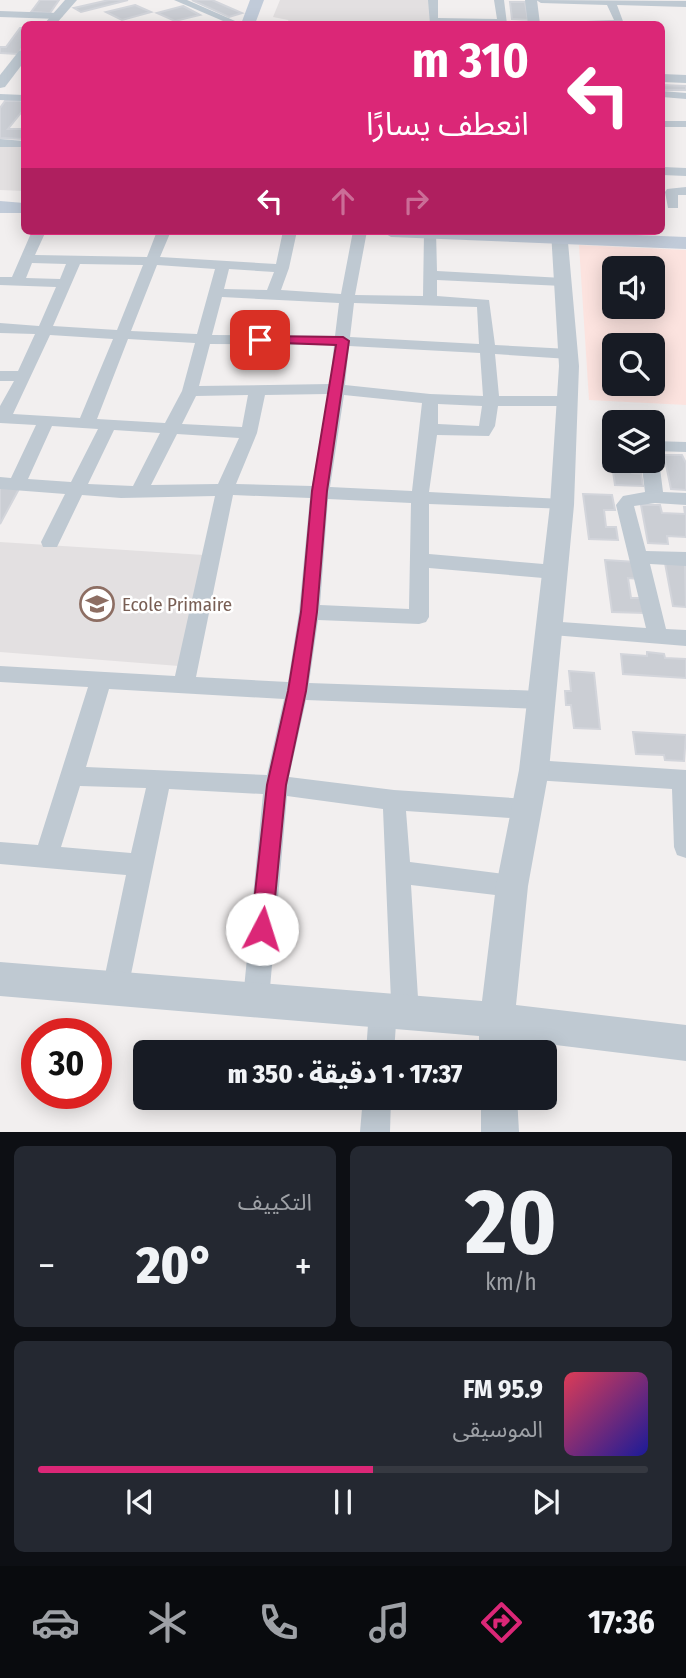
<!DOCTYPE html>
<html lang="ar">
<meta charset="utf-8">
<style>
:root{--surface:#171b24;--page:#242831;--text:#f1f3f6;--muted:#9ea1a6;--line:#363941;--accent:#db2777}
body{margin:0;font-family:"Fira Sans Condensed","Noto Sans Arabic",sans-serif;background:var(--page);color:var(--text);direction:rtl;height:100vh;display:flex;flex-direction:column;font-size:26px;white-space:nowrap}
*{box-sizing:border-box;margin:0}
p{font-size:23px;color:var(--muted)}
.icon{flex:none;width:38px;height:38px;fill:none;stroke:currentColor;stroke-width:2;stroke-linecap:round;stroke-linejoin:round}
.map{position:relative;height:1132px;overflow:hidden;direction:ltr}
.details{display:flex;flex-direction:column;gap:14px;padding:14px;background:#0d0f14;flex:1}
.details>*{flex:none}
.guide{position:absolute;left:21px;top:21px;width:644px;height:214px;border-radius:10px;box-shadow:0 4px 18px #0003;direction:rtl;background:#db2777;color:#fff;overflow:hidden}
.fabs{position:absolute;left:602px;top:256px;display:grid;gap:14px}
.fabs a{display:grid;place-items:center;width:63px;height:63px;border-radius:10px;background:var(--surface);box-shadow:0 4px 18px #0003;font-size:35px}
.speed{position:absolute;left:21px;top:1018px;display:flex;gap:14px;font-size:35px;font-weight:700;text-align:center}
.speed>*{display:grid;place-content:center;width:91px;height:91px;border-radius:50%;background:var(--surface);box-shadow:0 4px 18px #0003;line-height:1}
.speed .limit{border:10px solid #d22;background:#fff;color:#111}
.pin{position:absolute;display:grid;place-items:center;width:60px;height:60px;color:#fff;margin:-30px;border-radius:14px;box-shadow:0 4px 10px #0006}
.me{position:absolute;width:77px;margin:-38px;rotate:5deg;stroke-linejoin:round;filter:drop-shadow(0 0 5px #0008)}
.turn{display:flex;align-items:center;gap:24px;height:147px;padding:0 21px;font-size:32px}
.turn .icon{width:91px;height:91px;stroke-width:2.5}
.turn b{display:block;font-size:49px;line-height:60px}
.lanes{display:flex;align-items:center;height:66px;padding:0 21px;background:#0003;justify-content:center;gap:35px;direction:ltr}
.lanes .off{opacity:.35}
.big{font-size:52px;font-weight:800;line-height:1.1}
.details .card{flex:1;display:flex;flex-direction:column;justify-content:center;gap:10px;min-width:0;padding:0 24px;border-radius:10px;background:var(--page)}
.details .dial{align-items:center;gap:0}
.dial b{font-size:91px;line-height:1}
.song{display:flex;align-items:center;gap:21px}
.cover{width:84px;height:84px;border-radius:10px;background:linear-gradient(135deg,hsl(350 70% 55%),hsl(240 70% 35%))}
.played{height:7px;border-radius:4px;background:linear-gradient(90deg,var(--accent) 55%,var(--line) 55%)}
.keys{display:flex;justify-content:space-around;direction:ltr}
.heat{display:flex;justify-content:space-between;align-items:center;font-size:38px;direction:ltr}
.details .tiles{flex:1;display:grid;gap:14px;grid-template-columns:1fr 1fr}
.card:last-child{grid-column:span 2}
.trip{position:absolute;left:133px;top:1040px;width:424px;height:70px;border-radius:10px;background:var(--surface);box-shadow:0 4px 18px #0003;font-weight:800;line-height:70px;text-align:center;direction:rtl}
.tabs{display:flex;height:112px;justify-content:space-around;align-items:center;background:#090b0e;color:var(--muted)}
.tabs .icon{width:49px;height:49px}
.tabs .on{color:var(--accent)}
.tabs b{font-size:32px;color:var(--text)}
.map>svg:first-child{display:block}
.education{fill:#e3e0e1}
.medical{fill:#fce3df;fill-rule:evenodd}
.building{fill:#cbced4;stroke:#d3d5db;stroke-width:2}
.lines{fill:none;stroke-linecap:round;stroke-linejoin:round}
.minor{fill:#bfc9d2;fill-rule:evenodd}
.tertiary{fill:#bfc9d2;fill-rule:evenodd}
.secondary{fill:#c1cbd9;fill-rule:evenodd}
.route{fill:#db2777;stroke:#8e194d;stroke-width:2}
.labels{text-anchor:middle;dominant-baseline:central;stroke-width:5;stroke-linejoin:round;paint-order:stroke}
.education-label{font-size:19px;fill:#785e54;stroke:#fff;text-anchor:start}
</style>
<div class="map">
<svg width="686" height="1132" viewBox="0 0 686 1132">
<rect width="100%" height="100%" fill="#f2efef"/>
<!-- education -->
<g class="education">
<polygon points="280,0 432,0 431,24 290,24 288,20 273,17"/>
<polygon points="0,145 24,146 24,191 0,190"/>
<polygon points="0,542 204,555 179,666 0,652"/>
</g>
<!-- medical -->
<path class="medical" d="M579,245l107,5v155l-97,-5zM614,268h39v38h-39zM614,345h39v38h-39z"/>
<!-- building -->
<g class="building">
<polygon points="40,0 59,0 50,13 31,12"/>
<polygon points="109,0 128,0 81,12 74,8"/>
<polygon points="192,0 212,0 242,13 229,17"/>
<polygon points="510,2 525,2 528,20 512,19"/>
<polygon points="135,5 151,12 122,20 106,12"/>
<polygon points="183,6 200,15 175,21 157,13"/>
<polygon points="20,28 24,28 24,45 18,54 0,53 0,47 6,47"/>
<polygon points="662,85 686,86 686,90 662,90"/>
<polygon points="5,101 24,101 24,109 8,129 24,129 24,139 0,138 0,108"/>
<polygon points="609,444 614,444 614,460 629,460 632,473 641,474 643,486 615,485"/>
<polygon points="664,455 682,455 686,463 686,490 671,489"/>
<polygon points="0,485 20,487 0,524"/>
<polygon points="583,494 612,495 615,510 604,510 606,527 616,527 618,540 589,539"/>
<polygon points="641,505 660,505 662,513 685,514 684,507 686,507 686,537 667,536 668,544 648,543"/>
<polygon points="605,560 636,562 639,579 628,578 631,598 641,598 644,613 612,612"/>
<polygon points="665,563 685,564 686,607 673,606"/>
<polygon points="647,652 664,654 665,658 686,659 686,678 623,674 621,654 647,656"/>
<polygon points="569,671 594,673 600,729 574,728 571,705 566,705 565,691 571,691"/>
<polygon points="633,732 686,735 684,761 665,760 664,755 636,754"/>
</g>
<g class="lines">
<!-- minor -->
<g class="minor">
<polygon points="174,0 187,0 242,24 230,24"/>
<polygon points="428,0 438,0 438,18 497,19 494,0 504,0 507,24 430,24"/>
<polygon points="536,0 686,1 686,7 617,5 624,24 582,24 586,21 614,20 607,5 541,3"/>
<polygon points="0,11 58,13 63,16 58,19 0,17"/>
<polygon points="662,91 686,93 686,99 662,97"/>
<polygon points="0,94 24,95 24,101 0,100"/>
<rect x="662" y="121" width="24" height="6"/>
<polygon points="0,139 24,141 24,147 0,147"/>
<polygon points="662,167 686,168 686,176 662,175"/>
<polygon points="686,187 686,195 678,195 678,208 668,208 665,192 667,189"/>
<path d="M32,231h14l-11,24 112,2 10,-26h14l-11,26 116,7 7,-33h14l-8,37 -8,22 60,4 12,-63h14l-12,64 68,1 1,-63 12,-2 1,40 126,7 7,4 -7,4 -126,-6v16l52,4 6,45 74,4 8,5 -8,5 -74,-5 4,42h69l8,5 -8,5h-70l-3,20 -6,10 -52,-1 -8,57 133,7 9,6 -3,4 -139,-5v50l126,11 7,2 3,5 -3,5 -7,2 -126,-11v49l-3,5 -7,2 -101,-4 -9,63 232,8 8,3 3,6 -3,6 -8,3 -235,-9 -17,77 105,13 133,9 8,3 4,7 -4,7 -8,3 -121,-8 4,51 102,13 9,3 3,8 -3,8 -9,3 -101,-12 8,129 -4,10 -10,4 -9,-4 -2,28h-28l3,-41 4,-10 10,-4 8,4 -8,-192 -96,-13 -18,203 -3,9 -10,4 -10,-4 -3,-9 20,-205 -94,-5 -41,200 -4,9 -9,4 -9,-4 -4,-9 24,-114 -126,-11v-22l38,3 50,-158 -88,-5v-16l175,10 40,-180 -94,2 -39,-3 -25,52h-14l-2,-5 24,-48 -65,-5v-12l11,1 25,-53 -36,-2v-17l14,-25h-14v-10h18l17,-37 -35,-1v-10l39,3 17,-39 -56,-2v-8h12zM32,263l34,1 -6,15 -34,-1zM80,264l63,1 -26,65 -64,-4zM157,265l58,4 -18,65 -66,-3zM229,269l45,3 -7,18 -43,-1zM222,297l117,6 -4,33 -123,-1zM354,303l123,4 2,37 -129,-7zM50,335l63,4 -33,79 -67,-4zM128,339l67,4 -13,48 -17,32 -68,-4zM210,344l124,1 -4,39 -131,2zM349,346l131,7 3,43 -53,-2 -85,-9zM328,394l-16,92 -76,-2 21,-51 8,-38zM248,395l-6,32 -60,-3 14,-28zM344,395l78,8 -10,88 -82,-4zM438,404l44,2 -3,20 -41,-2zM52,426l46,3 -27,53 -43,-3zM114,430l46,3 -27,53 -45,-2zM177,434l62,4 -21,46 -67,1zM233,495l77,3 -11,114 -11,70 -92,-5zM328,499l83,4 -2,106 -89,-4zM109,689l175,10 -17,76 -181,-8zM80,786l66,2 -15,65 -70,-6z"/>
<polygon points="653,441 686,442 686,452 653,451"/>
<polygon points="653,455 659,460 663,492 686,493 686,505 655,503 634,506 646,551 686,552 686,566 650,564 666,629 686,630 686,646 540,634 537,629 540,624 547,621 646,628 616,505 623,496 645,492 641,460 653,460"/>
<polygon points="534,760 686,770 686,858 677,855 674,847 672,789 534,780 526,777 523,770 526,763"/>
<polygon points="363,1097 391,1097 390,1132 360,1132"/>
</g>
<!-- tertiary -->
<g class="tertiary">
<polygon points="65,0 77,0 56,24 44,24"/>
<polygon points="525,0 537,0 540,24 528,24"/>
<polygon points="24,50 24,62 5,87 0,88 0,75 19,51"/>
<polygon points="662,74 686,75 686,83 662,82"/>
<polygon points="551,231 567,231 579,366 574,505 549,770 528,886 516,1005 686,1025 686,1061 515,1040 515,1052 479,1052 479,1036 0,996 0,962 482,1001 496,886 519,770 550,505 559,366"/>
<polygon points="481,1097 517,1097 519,1132 481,1132"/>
</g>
<!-- secondary -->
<g class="secondary">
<polygon points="250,0 264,0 255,24 241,24"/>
<polygon points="0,201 24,203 24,213 0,213"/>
<polygon points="381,231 534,231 686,237 686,249 391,237"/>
</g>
</g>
<!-- route -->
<polygon class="route" points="260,336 343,337 349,341 327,491 317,612 306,691 286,785 272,929 269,937 262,939 254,937 251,929 267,785 288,691 301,612 312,491 336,345 255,342 255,337"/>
<!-- icons -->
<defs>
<g id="school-ring" transform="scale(1.75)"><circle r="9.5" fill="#fff" stroke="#8d6e63" stroke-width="1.5"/><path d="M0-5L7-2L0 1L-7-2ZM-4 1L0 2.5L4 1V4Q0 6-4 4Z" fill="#8d6e63"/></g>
</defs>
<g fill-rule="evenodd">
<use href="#school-ring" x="97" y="604"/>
</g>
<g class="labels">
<!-- education labels -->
<g class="education-label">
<text x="122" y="604">Ecole Primaire</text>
</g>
</g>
</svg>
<div class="fabs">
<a><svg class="icon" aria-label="sound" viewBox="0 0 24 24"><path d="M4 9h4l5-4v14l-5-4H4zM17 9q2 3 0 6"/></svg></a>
<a><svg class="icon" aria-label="search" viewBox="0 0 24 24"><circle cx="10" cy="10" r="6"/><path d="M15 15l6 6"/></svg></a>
<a><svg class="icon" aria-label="layers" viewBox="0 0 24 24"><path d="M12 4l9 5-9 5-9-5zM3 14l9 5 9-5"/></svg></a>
</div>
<div class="speed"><div class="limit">30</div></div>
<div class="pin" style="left:260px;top:340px;background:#d93025"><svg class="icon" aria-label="arrive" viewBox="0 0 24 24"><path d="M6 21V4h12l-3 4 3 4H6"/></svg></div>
<svg class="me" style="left:262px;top:929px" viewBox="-20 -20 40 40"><circle r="19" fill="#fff"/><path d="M0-13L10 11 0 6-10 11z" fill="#db2777"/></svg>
<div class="trip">17:37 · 1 دقيقة · 350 m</div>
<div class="guide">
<div class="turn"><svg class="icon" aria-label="left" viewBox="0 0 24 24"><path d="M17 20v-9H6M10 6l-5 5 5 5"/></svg><div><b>310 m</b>انعطف يسارًا</div></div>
<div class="lanes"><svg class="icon" aria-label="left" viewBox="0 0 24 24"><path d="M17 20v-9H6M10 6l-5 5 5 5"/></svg><svg class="icon off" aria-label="ahead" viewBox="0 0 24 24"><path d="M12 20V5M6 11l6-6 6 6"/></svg><svg class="icon off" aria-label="right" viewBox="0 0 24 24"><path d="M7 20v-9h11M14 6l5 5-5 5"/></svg></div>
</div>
</div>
<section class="details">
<div class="tiles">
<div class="card dial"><b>20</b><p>km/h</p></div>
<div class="card"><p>التكييف</p>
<div class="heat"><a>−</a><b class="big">20°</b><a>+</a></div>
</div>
<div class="card">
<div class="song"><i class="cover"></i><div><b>95.9 FM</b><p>الموسيقى</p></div></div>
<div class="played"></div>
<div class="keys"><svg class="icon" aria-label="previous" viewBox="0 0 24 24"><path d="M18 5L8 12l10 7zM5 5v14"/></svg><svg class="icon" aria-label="pause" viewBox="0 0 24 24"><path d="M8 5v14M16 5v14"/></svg><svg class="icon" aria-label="next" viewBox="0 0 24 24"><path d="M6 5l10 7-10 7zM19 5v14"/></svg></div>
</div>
</div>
</section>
<nav class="tabs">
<b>17:36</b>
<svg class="icon on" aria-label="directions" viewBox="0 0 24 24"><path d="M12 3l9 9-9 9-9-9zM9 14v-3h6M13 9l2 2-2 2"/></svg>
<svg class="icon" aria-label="music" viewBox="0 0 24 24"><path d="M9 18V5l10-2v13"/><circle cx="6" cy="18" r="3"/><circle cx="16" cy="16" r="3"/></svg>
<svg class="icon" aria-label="phone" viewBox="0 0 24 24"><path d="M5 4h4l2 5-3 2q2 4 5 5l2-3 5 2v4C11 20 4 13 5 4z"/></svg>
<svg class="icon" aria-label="climate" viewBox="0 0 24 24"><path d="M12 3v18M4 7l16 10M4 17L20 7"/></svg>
<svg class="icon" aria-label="car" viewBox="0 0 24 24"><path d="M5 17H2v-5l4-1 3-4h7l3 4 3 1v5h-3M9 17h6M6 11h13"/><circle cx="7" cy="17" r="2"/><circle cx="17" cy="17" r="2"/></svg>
</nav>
